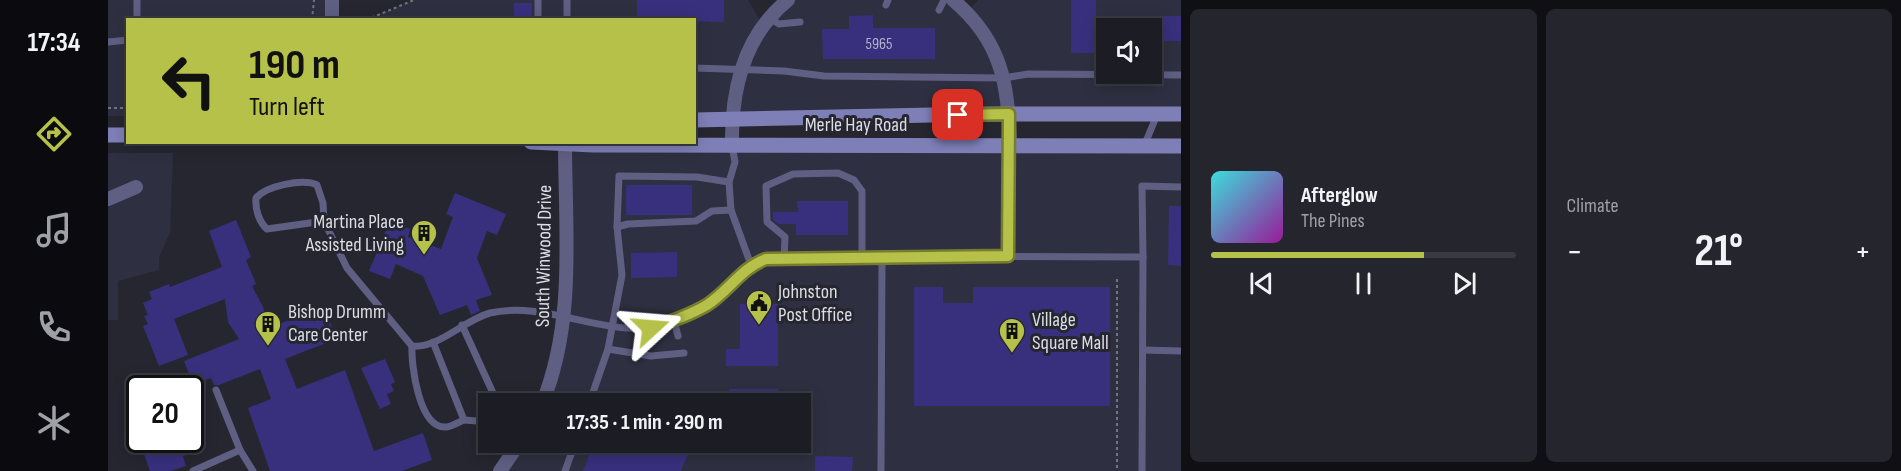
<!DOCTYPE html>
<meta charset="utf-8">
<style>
:root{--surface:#1c1c25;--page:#25252d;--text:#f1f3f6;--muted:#a0a1a7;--line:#3a3a42;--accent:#b6c149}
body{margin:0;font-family:"Sofia Sans Condensed",sans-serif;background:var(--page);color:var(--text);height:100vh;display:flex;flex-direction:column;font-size:22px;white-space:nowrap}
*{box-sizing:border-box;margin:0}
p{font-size:20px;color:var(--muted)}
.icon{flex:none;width:33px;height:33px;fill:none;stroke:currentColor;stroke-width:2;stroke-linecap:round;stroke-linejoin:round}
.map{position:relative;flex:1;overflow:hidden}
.sheet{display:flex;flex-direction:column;gap:9px;padding:9px;background:#0f0f14;width:720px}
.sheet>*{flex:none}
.top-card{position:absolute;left:18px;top:18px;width:570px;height:126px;border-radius:0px;box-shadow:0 3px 15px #0003,0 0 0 2px var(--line);background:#b6c149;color:#111;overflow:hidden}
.fabs{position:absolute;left:988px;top:18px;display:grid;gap:12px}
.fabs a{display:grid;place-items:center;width:66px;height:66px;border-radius:0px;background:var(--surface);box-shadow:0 3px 15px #0003,0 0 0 2px var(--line);font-size:30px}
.speed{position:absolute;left:18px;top:375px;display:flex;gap:12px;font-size:30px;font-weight:700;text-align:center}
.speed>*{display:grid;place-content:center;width:78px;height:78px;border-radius:50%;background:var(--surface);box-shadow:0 3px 15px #0003,0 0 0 2px var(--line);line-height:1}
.speed .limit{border:3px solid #111;border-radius:9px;background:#fff;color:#111}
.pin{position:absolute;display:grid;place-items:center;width:51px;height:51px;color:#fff;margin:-26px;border-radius:12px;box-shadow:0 3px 9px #0006}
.me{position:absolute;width:66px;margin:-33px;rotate:71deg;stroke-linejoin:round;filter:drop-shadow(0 0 4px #0008)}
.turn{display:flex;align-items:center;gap:21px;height:126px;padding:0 24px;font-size:27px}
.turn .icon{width:78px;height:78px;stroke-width:2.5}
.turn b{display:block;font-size:42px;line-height:51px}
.big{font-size:45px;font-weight:700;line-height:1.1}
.sheet .card{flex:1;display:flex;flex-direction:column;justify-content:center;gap:9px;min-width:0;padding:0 21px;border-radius:9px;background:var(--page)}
.song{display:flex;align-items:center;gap:18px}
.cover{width:72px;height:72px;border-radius:9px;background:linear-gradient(135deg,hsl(180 70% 55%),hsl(300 70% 35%))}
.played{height:6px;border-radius:3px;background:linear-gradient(90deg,var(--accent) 70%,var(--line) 70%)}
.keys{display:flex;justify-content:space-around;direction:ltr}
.heat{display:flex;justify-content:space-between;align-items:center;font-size:33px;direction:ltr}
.sheet .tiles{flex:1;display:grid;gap:9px;grid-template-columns:repeat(2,1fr)}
.trip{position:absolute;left:370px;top:393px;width:333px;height:60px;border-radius:0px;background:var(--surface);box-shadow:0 3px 15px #0003,0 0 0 2px var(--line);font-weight:700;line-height:60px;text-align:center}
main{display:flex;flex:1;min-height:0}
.dock{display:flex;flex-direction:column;width:108px;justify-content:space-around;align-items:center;background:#0b0b0f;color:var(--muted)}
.dock .icon{width:42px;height:42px}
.dock .active{color:var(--accent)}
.dock b{font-size:27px;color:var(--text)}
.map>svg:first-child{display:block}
.built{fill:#2e2f40;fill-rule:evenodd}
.building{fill:#38307d}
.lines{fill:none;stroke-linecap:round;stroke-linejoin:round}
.path{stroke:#74747e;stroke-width:2;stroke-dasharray:3 3;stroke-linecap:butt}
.service{stroke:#5f5f83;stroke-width:7}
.minor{stroke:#5f5f83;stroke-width:14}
.secondary{stroke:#7e7fb7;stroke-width:15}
.route-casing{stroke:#767d2f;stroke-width:15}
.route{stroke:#b6c149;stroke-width:10}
.labels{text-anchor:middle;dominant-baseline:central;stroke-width:6;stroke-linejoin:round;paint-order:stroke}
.number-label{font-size:16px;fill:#b4b2cb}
.street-label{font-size:20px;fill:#dddde5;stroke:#262631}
.poi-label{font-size:20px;fill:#dddde5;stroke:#262631;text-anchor:start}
</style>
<main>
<nav class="dock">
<b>17:34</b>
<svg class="icon active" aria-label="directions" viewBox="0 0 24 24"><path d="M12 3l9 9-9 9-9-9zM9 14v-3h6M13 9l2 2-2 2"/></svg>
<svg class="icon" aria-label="music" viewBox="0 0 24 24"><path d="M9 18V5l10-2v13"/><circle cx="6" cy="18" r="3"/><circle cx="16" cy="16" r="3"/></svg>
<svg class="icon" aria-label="phone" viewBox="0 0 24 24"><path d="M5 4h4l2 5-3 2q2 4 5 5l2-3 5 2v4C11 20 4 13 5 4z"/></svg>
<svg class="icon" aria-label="climate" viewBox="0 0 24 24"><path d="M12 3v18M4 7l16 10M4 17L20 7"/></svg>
</nav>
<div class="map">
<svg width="1073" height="471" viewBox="0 0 1073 471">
<rect width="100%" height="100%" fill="#262631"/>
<!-- built -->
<g class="built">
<polygon points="0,0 224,0 224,19 20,20 19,116 0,116"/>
<path d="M306,0h334l15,25 25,-25h165l14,12 11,-12h203v114h-486l-1,-94h-328zM999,28h45v46h-45z"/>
<polygon points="457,144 1073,145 1073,471 392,471 412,443 693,442 693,404 434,403 450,355"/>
<polygon points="0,153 65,153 62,233 51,257 51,270 10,281 10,320 0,320"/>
</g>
<!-- building -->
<g class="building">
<polygon points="529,0 616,0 616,22 529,20"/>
<rect x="963" y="0" width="25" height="53"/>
<rect x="406" y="3" width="18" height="17"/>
<polygon points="765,15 765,28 827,28 827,59 715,59 714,29 741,29 741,16"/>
<rect x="1046" y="16" width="27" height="25"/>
<rect x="518" y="185" width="66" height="30"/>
<polygon points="347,193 398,214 389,235 379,231 369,258 384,295 368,300 372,311 363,315 359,305 332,315 315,276 288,264 282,279 261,271 282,221 302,229 300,237 333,249 345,217 338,214"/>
<polygon points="689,201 740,201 740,235 688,235 688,224 670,224 665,220 665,212 690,212"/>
<polygon points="1061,206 1073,206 1073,266 1060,265"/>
<polygon points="128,220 143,257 138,260 148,284 144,286 155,307 161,328 214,307 219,322 222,321 228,339 177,359 189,389 237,370 266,451 315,433 324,460 294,471 162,471 140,408 163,399 152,369 111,385 106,385 103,378 85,385 76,361 131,339 120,322 117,299 66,319 80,355 51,366 35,326 40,324 36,316 40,315 35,303 44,299 41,292 61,284 62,287 114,267 101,231"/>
<polygon points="569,252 569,277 523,278 523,253"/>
<polygon points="806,287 835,287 835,303 865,303 865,287 1002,287 1002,406 806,406"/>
<polygon points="632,304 670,304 670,366 618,366 618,349 632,349"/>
<polygon points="277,359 287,382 283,384 286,391 279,394 283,404 272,409 253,368"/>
<rect x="621" y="389" width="49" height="15"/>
<polygon points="31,440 53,440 54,443 66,440 89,440 93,450 75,456 78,466 63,471 42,471"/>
<polygon points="486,442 585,442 573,471 475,471"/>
<polygon points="707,456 745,457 744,471 707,471"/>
</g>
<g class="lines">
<!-- path -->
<g class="path">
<polyline points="204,20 206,0"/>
<polyline points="258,20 306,0"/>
<polyline points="0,108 20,108"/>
<polyline points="1009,279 1009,471"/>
</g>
<!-- service -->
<g class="service">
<polyline points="29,0 29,20"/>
<polyline points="459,0 459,20"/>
<polyline points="778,5 780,0"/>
<polyline points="831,10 836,0"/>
<polyline points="661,18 671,24 692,22"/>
<polyline points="430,20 430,0"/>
<polyline points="0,42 20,40"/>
<polyline points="586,68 676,71 716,76 896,78 920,74 1073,75"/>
<polyline points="1036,146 1049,115"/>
<polyline points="621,182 623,210"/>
<path d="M216,221l-57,8c-8,-7 -12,-20 -11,-31 10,-12 47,-20 61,-13l6,18 1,18 23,47 65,78c26,3 52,-26 78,-33 51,-12 107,20 159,15 19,-2 44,-14 60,-24 21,-15 32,-36 57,-45l116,-3 261,1 -1,214"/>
<polyline points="509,227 511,176 589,177 621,182 627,162 624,146"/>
<polyline points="900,256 902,147"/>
<polyline points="1035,257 1034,186 1073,187"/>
<polyline points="676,259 677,237 659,222 658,186 685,174 730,173 746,180 754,191 754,256"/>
<polyline points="566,321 570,336"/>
<polyline points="354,325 385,393 385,404"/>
<polyline points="325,342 356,420 369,421 381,411"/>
<path d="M304,346c-1,19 7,83 34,81 5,0 13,-5 18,-7"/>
<polyline points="500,349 543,356 576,353"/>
<polyline points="1035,350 1073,351"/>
<polyline points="108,390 132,450"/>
<polyline points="481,404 500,349 514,275 509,227 520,224 588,221 604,211 623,210 643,265"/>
<polyline points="465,449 472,442"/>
<polyline points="85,471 132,450 145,471"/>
<polyline points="457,471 465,449 462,442"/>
<polyline points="773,471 774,256"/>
</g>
<!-- minor -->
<g class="minor">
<polyline points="224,0 224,20"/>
<path d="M845,0c49,41 56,86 57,147"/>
<path d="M624,146c-1,-55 11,-110 56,-146"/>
<polyline points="0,199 28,187"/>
<path d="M434,404c34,-83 23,-174 23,-262"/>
<polyline points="392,471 412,442"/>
</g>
<!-- secondary -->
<g class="secondary">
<polyline points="586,120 872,114 1073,114"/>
<polyline points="0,135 20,135"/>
<polyline points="423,142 485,145 1073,146"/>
</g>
</g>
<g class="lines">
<!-- route casing -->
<g class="route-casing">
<path id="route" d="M543,328c19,-6 39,-13 56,-23 22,-14 34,-37 59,-46l242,-3 1,-142 -51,1"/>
</g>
<!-- route -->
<use href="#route" class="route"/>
</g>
<!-- icons -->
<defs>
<g id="building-pin" transform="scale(1.35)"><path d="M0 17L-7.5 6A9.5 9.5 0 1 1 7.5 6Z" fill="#b6c149" stroke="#262631"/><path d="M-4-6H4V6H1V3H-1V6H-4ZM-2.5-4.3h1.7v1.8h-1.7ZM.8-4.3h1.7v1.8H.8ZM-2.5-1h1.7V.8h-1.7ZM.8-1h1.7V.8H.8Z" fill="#111"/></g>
<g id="civic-pin" transform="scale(1.35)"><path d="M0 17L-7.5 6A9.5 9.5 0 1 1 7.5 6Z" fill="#b6c149" stroke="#262631"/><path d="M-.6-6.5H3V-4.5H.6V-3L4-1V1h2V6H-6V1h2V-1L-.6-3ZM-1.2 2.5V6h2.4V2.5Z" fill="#111"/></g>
</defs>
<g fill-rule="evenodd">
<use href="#building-pin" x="316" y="233"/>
<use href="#civic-pin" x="651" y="303"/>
<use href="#building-pin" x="160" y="324"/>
<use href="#building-pin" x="904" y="331"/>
</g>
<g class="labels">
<!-- number labels -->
<g class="number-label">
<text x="771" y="44">5965</text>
</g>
<!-- street labels -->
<g class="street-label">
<text x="748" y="125">Merle Hay Road</text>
<text transform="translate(436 256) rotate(-89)">South Winwood Drive</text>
</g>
<!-- poi labels -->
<g class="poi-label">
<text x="296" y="222" text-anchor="end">Martina Place<tspan x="296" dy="23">Assisted Living</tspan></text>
<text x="670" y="292">Johnston<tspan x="670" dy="23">Post Office</tspan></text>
<text x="180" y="312">Bishop Drumm<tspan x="180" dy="23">Care Center</tspan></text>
<text x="924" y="320">Village<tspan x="924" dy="23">Square Mall</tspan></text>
</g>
</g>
</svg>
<div class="fabs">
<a><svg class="icon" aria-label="sound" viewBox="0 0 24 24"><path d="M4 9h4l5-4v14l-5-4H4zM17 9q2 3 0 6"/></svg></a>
</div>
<div class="speed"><div class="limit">20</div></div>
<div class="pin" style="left:850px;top:115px;background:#d93025"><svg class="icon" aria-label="arrive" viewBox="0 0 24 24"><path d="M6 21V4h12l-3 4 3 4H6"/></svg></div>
<svg class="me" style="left:543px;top:328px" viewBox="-20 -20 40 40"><path d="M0-17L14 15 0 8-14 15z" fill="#b6c149" stroke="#fff" stroke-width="4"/></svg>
<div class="trip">17:35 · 1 min · 290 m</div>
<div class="top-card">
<div class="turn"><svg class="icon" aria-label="left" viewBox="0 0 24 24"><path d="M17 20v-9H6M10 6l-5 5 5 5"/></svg><div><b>190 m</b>Turn left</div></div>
</div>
</div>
<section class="sheet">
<div class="tiles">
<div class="card">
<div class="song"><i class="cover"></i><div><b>Afterglow</b><p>The Pines</p></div></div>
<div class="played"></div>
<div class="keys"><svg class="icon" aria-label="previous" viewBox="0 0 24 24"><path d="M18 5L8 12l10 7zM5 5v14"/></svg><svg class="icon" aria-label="pause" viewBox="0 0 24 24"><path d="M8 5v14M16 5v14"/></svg><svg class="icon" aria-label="next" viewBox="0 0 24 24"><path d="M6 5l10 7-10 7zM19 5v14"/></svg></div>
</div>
<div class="card"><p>Climate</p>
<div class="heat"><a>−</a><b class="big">21°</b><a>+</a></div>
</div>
</div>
</section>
</main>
